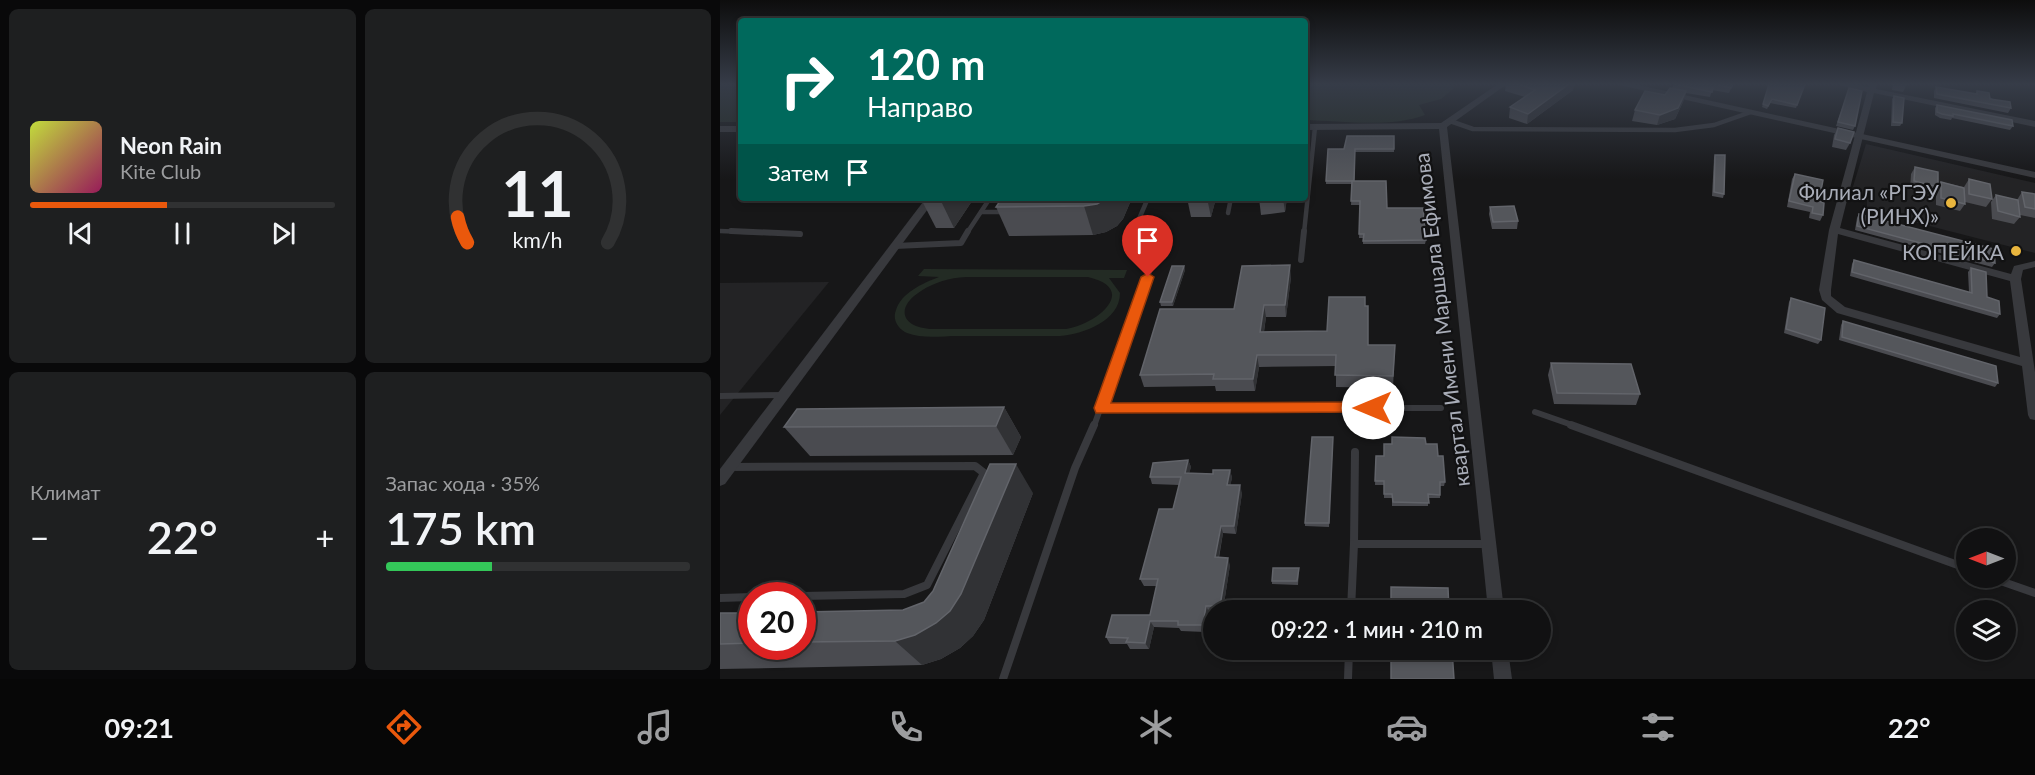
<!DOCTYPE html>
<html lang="ru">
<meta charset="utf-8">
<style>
:root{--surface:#111112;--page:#1e1f20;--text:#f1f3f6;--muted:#9c9d9f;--line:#303132;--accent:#ea580c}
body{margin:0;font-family:Lato,sans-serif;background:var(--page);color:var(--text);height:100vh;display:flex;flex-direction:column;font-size:22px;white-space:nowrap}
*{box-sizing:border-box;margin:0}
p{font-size:20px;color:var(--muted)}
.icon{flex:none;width:33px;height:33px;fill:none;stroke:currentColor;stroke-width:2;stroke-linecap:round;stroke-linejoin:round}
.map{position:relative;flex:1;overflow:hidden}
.panel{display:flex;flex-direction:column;gap:9px;padding:9px;background:#09090a;width:720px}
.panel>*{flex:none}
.guide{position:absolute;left:18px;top:18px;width:570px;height:183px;border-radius:6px;box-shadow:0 3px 9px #0003,0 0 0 2px var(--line);background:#00695c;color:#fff;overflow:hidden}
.needle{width:39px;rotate:270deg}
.tools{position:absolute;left:1236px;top:528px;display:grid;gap:12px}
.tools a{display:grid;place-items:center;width:60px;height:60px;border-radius:50%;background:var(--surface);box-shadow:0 3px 9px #0003,0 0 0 2px var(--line);font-size:30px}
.speed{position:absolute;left:18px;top:582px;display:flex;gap:12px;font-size:30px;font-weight:700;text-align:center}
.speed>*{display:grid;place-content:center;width:78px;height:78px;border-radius:50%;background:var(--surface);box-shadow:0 3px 9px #0003,0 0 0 2px var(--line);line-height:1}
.speed .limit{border:9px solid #d22;background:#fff;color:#111}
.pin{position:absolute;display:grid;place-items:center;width:51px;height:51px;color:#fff;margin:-62px -26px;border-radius:50% 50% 50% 0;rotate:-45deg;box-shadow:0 0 6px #0007}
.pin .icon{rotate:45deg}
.me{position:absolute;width:66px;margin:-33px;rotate:270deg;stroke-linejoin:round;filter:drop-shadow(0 0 4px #0008)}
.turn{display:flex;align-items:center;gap:21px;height:126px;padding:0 30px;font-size:27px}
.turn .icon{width:78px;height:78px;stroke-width:2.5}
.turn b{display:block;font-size:42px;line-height:51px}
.then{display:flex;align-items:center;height:57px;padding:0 30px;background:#0003;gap:12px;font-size:22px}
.big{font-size:45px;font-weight:600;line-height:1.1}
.panel .widget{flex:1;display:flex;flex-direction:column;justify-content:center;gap:9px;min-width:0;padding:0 21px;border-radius:9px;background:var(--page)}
.panel .dial{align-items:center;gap:0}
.dial svg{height:156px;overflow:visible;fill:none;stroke:var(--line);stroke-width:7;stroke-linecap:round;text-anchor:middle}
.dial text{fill:var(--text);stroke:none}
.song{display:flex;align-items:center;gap:18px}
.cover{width:72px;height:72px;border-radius:9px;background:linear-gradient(135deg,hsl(70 70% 55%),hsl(330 70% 35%))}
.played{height:6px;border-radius:3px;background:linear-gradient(90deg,var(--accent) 45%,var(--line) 45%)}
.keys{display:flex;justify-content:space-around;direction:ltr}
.heat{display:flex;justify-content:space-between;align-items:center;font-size:33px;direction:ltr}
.charge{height:9px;border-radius:4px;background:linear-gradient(90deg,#34c759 35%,var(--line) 0)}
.panel .tiles{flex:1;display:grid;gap:9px;grid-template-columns:repeat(2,1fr)}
.trip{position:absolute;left:483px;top:600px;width:348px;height:60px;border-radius:30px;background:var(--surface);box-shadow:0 3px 9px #0003,0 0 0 2px var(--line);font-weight:600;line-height:60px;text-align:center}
.tab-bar{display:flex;height:96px;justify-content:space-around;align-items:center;background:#070707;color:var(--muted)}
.tab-bar .icon{width:42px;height:42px}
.tab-bar .active{color:var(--accent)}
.tab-bar b{font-size:27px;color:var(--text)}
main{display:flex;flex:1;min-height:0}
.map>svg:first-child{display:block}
.built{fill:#232325}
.green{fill:#232b24;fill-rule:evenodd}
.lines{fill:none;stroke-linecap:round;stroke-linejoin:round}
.service-far2{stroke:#38393d;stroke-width:4.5}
.service-far1{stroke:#38393d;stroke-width:6}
.service{stroke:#38393d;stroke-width:8}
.minor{fill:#38393d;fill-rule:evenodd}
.tertiary{fill:#38393d;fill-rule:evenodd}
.wall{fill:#4a4b50}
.shaded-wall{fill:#313235}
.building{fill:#54565b;stroke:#62646a;stroke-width:1.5}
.route{fill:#ea580c;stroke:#983908;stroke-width:1.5}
.poi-dot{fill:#e9b53e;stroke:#121213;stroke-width:2}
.labels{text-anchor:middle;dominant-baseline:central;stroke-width:4.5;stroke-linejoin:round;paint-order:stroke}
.poi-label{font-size:21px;fill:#a9adb8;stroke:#121213;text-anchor:end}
.street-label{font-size:21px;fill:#a9adb8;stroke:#121213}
</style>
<main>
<section class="panel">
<div class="tiles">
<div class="widget">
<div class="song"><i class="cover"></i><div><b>Neon Rain</b><p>Kite Club</p></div></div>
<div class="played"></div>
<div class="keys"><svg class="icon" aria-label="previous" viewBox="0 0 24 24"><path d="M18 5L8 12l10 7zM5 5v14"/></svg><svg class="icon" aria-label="pause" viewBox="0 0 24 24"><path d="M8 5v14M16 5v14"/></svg><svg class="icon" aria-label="next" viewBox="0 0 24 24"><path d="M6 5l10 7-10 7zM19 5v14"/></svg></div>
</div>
<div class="widget dial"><svg viewBox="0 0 100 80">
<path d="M14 69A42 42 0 1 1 86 69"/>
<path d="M14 69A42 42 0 0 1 9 56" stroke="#ea580c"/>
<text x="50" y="56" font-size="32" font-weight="700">11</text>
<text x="50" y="72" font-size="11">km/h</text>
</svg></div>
<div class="widget"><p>Климат</p>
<div class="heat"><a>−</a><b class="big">22°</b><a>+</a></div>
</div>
<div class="widget"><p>Запас хода · 35%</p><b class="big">175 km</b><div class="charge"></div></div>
</div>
</section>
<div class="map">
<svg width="1315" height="679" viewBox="0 0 1315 679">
<rect width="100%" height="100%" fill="#171718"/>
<!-- built -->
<g class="built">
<polygon points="1146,144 1315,183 1315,253 1147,210 1147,197 1131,193"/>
<polygon points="109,282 0,415 0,283"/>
</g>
<!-- green -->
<g class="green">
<rect x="0" y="84" width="21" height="38"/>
<path d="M585,84h148l1,4 -13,11 -22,6 6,10c-33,13 -84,6 -120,5z"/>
<path d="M204,269l203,1 -3,8h-15l11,15c0,28 -37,41 -60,43 -34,0 -68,0 -103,0 -15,0 -35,3 -50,-3 -9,-4 -15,-14 -11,-23 5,-17 27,-27 43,-33l-21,-1zM246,277h122c52,12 8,48 -22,52h-133c-31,-1 -39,-21 -12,-38 14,-9 28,-13 45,-14z"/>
</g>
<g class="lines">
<!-- service-far2 -->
<g class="service-far2">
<polyline points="730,121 753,129 955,130 994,125 1031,112"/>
<polyline points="261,212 285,212"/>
<polyline points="508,213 511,198"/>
<polyline points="0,231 51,233"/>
<polyline points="247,233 270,198"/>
<polyline points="413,233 428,198"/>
<polyline points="584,233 595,127"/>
</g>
<!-- service-far1 -->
<g class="service-far1">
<polyline points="11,231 80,234"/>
<polyline points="175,246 241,243 248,231"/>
<polyline points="581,260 584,231"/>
<polyline points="0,396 63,395"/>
<polyline points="382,408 721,408"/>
<polyline points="815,412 855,426"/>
<polyline points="374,426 435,255 414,231"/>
</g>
<!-- service -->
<g class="service">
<polyline points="851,425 1246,568"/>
<polyline points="10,467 255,466 264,473 207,585 184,594 82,596"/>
<polyline points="634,544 635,452"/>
<polyline points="1272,578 1315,593"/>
<polyline points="0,598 32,597"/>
<polyline points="631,610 634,544 767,544"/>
<polyline points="283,679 355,468 374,425"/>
<polyline points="628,679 629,650"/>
</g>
<!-- minor -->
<g class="minor">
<polygon points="778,84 787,84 727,127 784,610 768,610 719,129 585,130 585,124 721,123"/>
<path d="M1116,84h16l16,3 1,-3h8l-1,5 159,32v6l-161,-34 -34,135 171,46 3,-8 21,-5v6l-12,3 -2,9 14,93v48l-5,-1 -2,-4 -6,-49 -185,-53 -15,-13 -3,-10 10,-60 38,-138zM1118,234l172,47 10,76 -175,-50 -14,-11v-6z"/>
<rect x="0" y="126" width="21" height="6"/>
<polygon points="206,198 216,198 5,484 0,486 0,469"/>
<polygon points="771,650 788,650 792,679 774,679"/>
</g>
<!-- tertiary -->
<polygon class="tertiary" points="895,84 914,84 1315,172 1315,178"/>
</g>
<!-- wall -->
<g class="wall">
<polygon points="786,84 854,84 853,90 807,124 789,118 790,107 805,97 785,91"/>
<polygon points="954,84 1013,84 1009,93 992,90 990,97 966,93 963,102 955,119 937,125 912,121 915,110 945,95 952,88"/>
<polygon points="1049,84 1085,84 1076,108 1050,103 1047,109 1042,107"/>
<polygon points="1173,84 1187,84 1183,92 1172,90"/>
<polygon points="1216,87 1255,94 1257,91 1291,108 1288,113 1214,98 1214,91"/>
<polygon points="1129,88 1135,126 1133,130 1116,126"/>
<polygon points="1174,96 1182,123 1180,126 1171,126 1172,99"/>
<polygon points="1217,105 1293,126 1290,130 1232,118 1231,120 1220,118 1215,115 1215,108"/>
<polygon points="1118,128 1130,143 1126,150 1112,147 1114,135"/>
<polygon points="674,136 674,152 635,152 634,181 706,240 705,244 643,244 643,238 639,238 640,205 631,205 632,184 606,184 606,181 624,149"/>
<polygon points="995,155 1004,194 1003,198 992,196 994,158"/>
<polygon points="1195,167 1218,187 1213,194 1190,189 1191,174"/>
<polygon points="1075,174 1103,215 1100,221 1089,218 1090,212 1067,207 1072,179"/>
<polygon points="1249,179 1272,199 1266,207 1245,202 1245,204 1240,211 1216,205 1216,190 1221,182 1244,187"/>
<polygon points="1302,192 1315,194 1315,218 1300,215 1300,217 1294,224 1272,219 1271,202 1276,195 1297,200"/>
<polygon points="201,198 254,198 234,228 216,228 201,199"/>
<polygon points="282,198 412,198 403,219 397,226 386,232 373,235 289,236 276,207"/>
<polygon points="467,198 496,198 491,217 471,217"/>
<polygon points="539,198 567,198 565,212 541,215"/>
<polygon points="770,207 798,221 797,229 772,229 769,214"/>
<polygon points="1139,214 1275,263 1272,267 1135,230 1137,218"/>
<polygon points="1134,260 1249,292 1248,272 1251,268 1267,297 1280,314 1277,318 1130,276 1132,264"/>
<polygon points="464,266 465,270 453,306 441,306 440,302"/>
<polygon points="571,277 566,317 546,317 544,332 607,331 645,306 648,345 675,345 673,388 616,387 616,366 539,367 535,391 496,391 495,386 424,387 420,375 514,309"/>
<polygon points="1071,298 1101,340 1098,344 1064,333 1069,302"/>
<polygon points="1123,321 1278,383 1275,387 1119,340 1121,325"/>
<polygon points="831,363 920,394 916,405 834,404 828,375"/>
<polygon points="284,407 301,437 293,455 90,456 64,427"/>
<polygon points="613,441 609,527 585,526 585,523"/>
<polygon points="656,456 718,456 725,482 724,486 720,486 720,498 708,498 708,506 672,506 672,498 664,498 664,485 655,485"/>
<polygon points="468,460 471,467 469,473 493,474 510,470 512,478 510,485 522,493 516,534 503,533 499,558 510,565 503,610 494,610 494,613 489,612 485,632 461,631 459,628 434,627 429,649 410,649 407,644 390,644 386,637 430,615 437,586 424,586 420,579 453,509 459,485 432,484 430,477"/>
<polygon points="313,493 264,620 253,636 240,648 221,659 202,665 0,669 0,613 32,613 32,646 82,646 82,612 183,610 204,602"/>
<polygon points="579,568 578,585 552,584 552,581"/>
<polygon points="572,650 572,657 548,656 547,653"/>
</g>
<!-- shaded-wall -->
<g class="shaded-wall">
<polygon points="849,84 854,84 853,90 807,124 808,114"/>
<polygon points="966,91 963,102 955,119 937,125 940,115"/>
<polygon points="220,198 254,198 234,228 220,199"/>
<polygon points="387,198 412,198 403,219 397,226 386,232 373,235 364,206"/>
<polygon points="487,198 496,198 491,217"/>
<polygon points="563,198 567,198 565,212"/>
<polygon points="570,265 571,277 566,317 565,305"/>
<polygon points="464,266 465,270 453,306 452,302"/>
<polygon points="544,305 546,317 542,343 540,332"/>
<polygon points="537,355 539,367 535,391 533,379"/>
<polygon points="284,407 301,437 293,455 276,426"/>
<polygon points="468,460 471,467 467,481 465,473"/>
<polygon points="296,464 313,493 264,620 253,636 240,648 221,659 202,665 175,641 230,611"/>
<polygon points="510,470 512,478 509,492 507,485"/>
<polygon points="520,485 522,493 516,534 514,526"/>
<polygon points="501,526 503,533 497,565 495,557"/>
<polygon points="508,558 510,565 503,610 502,610 500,606"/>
<polygon points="486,606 489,612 485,632 483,625"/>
<polygon points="430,621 434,627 429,649 425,643"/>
</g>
<!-- building -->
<g class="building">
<polygon points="798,84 849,84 808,114 790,107 815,90"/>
<polygon points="954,84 1013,84 1011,88 994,84 992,92"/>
<polygon points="1049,84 1085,84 1077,105 1052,99 1048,106 1043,104"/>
<polygon points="1216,87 1257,94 1257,91 1269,93 1270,99 1290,102 1291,108 1217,94"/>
<polygon points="950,88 966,91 958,108 940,115 915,110 925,91 945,95"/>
<polygon points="1129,88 1142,91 1135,126 1118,122"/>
<polygon points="1174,96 1184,98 1182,123 1173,122"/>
<polygon points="1217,105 1292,120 1293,126 1233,114 1233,116 1222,114 1217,112"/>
<polygon points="1118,128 1134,132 1130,143 1115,139"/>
<polygon points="627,136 674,136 674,149 635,149 634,181 606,181 608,149 624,149"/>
<polygon points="995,155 1005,155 1004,194 994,192"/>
<polygon points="1195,167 1218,172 1218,187 1194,181"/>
<polygon points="1075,174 1103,180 1099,201 1104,203 1103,215 1092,213 1093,207 1069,201"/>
<polygon points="1249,179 1270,184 1272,199 1249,194"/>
<polygon points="632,181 666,181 667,208 703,208 706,240 643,241 644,234 639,234 640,201 631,201"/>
<polygon points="1221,182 1244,188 1245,204 1221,198"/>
<polygon points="1302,192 1315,194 1315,209 1305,207"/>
<polygon points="1276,195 1298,200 1300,217 1278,211"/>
<rect x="201" y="198" width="19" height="1"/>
<polygon points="282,198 387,198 377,204 364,206 276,207"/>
<polygon points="794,206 798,221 773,222 770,207"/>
<polygon points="1139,214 1274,249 1275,263 1137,226"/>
<polygon points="1134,260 1252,293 1251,268 1266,272 1267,297 1279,301 1280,314 1132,272"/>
<polygon points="570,265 565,305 544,305 540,332 607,331 609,297 645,297 645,306 648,306 648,345 675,345 673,376 615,375 616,355 537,355 533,379 493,379 494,374 420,375 440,309 514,309 522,266"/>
<polygon points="452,266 464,266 452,302 440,302"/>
<polygon points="1071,298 1105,308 1101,340 1066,329"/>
<polygon points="1123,321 1276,366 1278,383 1122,337"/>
<polygon points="831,363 911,364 920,394 837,393"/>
<polygon points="284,407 276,426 64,427 77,409"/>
<polygon points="592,437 613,437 609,523 585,523"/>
<polygon points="672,437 705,438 706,444 717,444 718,456 723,456 725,482 720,482 720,495 708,494 709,503 673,502 672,494 664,494 664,481 655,481 656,456 664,456 664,444 672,444"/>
<polygon points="468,460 465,473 493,474 493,470 510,470 507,485 520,485 514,526 501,526 495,557 508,558 500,606 486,606 483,625 458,625 458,621 430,621 425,643 406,642 408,638 386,637 392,615 430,615 438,579 420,579 439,509 453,509 461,477 430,477 433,463"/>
<polygon points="270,464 296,464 241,594 230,611 216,623 195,635 175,641 82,642 82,612 183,610 204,602 213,591"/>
<polygon points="553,568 579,568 577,581 552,581"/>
<polygon points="671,587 728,588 729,610 671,610"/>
<polygon points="551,603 575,603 574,610 551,610"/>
<polygon points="0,613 32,613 32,643 0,644"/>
<polygon points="547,650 572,650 571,653 547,653"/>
<polygon points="671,650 732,650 734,679 671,679"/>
</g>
<!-- sky -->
<linearGradient id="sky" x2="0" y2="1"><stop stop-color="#0d0d0d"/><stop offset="0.47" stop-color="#363c48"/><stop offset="1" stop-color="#363c48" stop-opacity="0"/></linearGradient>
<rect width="1315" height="179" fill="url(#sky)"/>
<!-- route -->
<polygon class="route" points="428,273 434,277 391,403 653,402 658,404 660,408 658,412 376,413 374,408 421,277"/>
<!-- markers -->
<g class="poi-dot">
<circle cx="1231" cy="203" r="6"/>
<circle cx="1296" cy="251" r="6"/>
</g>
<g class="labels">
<!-- poi labels -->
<g class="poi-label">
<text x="1219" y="191">Филиал «РГЭУ<tspan x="1219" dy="24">(РИНХ)»</tspan></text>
<text x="1284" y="251">КОПЕЙКА</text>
</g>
<!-- street labels -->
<g class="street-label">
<text transform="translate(721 320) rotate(-97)">квартал Имени Маршала Ефимова</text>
</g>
</g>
</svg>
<div class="tools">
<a><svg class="needle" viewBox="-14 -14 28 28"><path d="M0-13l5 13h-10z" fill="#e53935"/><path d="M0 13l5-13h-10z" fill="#9c9d9f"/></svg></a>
<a><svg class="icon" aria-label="layers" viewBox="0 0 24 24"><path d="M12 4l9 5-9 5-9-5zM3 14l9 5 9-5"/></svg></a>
</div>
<div class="speed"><div class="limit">20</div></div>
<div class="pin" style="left:428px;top:277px;background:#d93025"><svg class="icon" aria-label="arrive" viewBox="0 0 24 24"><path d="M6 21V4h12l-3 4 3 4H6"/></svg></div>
<svg class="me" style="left:653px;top:408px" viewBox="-20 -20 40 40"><circle r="19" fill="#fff"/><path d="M0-13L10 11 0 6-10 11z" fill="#ea580c"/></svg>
<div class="trip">09:22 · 1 мин · 210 m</div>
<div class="guide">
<div class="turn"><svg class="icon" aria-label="right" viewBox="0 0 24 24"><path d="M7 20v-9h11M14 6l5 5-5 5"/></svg><div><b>120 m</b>Направо</div></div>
<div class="then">Затем<svg class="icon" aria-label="arrive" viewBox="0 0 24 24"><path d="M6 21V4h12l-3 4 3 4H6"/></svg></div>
</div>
</div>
</main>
<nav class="tab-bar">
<b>09:21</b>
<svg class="icon active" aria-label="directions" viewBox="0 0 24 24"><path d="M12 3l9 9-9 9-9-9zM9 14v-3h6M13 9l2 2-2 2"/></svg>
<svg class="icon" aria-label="music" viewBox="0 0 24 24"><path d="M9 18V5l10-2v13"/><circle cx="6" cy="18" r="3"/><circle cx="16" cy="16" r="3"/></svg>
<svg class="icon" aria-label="phone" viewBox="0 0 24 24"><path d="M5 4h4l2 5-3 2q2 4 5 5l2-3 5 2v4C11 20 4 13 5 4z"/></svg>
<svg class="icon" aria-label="climate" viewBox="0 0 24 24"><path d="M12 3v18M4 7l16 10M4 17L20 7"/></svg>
<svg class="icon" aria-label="car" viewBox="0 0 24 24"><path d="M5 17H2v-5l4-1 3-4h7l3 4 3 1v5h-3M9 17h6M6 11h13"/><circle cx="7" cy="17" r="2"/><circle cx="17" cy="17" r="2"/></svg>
<svg class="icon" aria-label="filters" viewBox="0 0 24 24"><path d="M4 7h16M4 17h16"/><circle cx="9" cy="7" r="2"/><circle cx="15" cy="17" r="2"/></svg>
<b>22°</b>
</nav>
